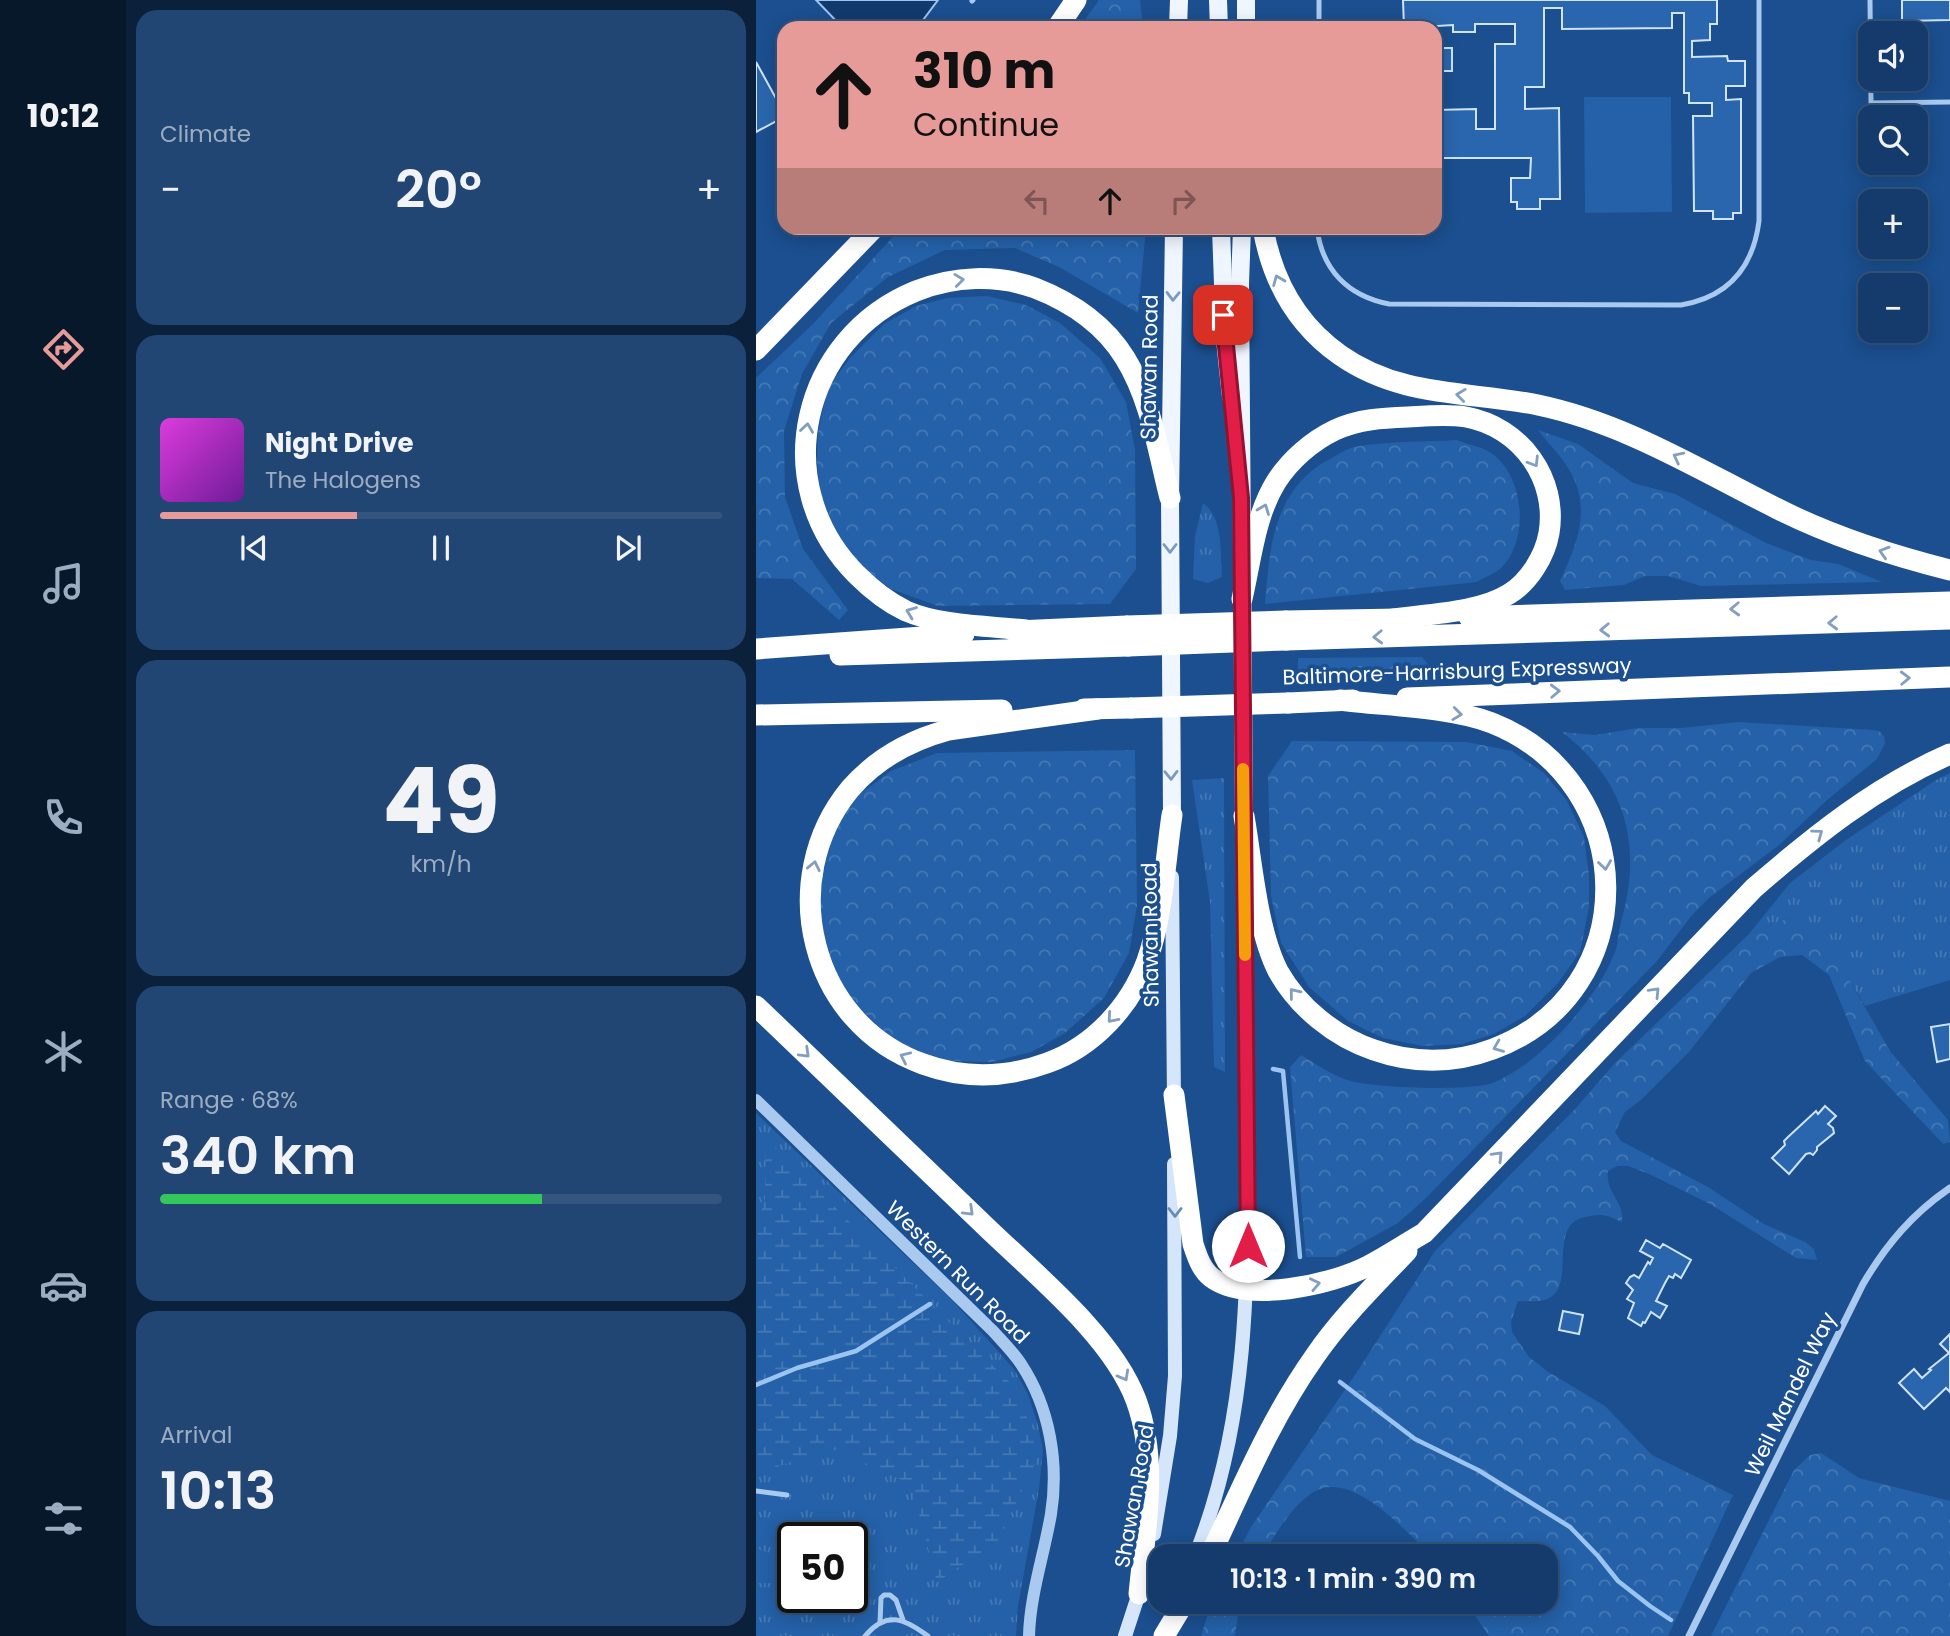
<!DOCTYPE html>
<meta charset="utf-8">
<style>
:root{--surface:#143b6b;--page:#214673;--text:#f1f3f6;--muted:#9dadc1;--line:#33557e;--accent:#e69b98}
body{margin:0;font-family:Poppins,sans-serif;background:var(--page);color:var(--text);height:100vh;display:flex;flex-direction:column;font-size:26px;white-space:nowrap}
*{box-sizing:border-box;margin:0}
p{font-size:23px;color:var(--muted)}
.icon{flex:none;width:38px;height:38px;fill:none;stroke:currentColor;stroke-width:2;stroke-linecap:round;stroke-linejoin:round}
.map{position:relative;flex:1;overflow:hidden}
.sheet{display:flex;flex-direction:column;gap:10px;padding:10px;background:#0b203b;width:630px}
.sheet>*{flex:none}
.top-card{position:absolute;left:21px;top:21px;width:665px;height:214px;border-radius:21px;box-shadow:0 4px 18px #0003,0 0 0 2px var(--line);background:#e69b98;color:#111;overflow:hidden}
.controls{position:absolute;left:1102px;top:21px;display:grid;gap:14px}
.controls a{display:grid;place-items:center;width:70px;height:70px;border-radius:14px;background:var(--surface);box-shadow:0 4px 18px #0003,0 0 0 2px var(--line);font-size:35px}
.speed{position:absolute;left:21px;top:1522px;display:flex;gap:14px;font-size:35px;font-weight:700;text-align:center}
.speed>*{display:grid;place-content:center;width:91px;height:91px;border-radius:50%;background:var(--surface);box-shadow:0 4px 18px #0003,0 0 0 2px var(--line);line-height:1}
.speed .limit{border:4px solid #111;border-radius:10px;background:#fff;color:#111}
.pin{position:absolute;display:grid;place-items:center;width:60px;height:60px;color:#fff;margin:-30px;border-radius:14px;box-shadow:0 4px 10px #0006}
.me{position:absolute;width:77px;margin:-38px;rotate:0deg;stroke-linejoin:round;filter:drop-shadow(0 0 5px #0008)}
.turn{display:flex;align-items:center;gap:24px;height:147px;padding:0 21px;font-size:32px}
.turn .icon{width:91px;height:91px;stroke-width:2.5}
.turn b{display:block;font-size:49px;line-height:60px}
.lanes{display:flex;align-items:center;height:66px;padding:0 21px;background:#0003;justify-content:center;gap:35px;direction:ltr}
.lanes .off{opacity:.35}
.big{font-size:52px;font-weight:600;line-height:1.1}
.sheet .card{flex:1;display:flex;flex-direction:column;justify-content:center;gap:10px;min-width:0;padding:0 24px;border-radius:21px;background:var(--page)}
.sheet .dial{align-items:center;gap:0}
.dial b{font-size:91px;line-height:1}
.song{display:flex;align-items:center;gap:21px}
.cover{width:84px;height:84px;border-radius:10px;background:linear-gradient(135deg,hsl(300 70% 55%),hsl(280 70% 35%))}
.played{height:7px;border-radius:4px;background:linear-gradient(90deg,var(--accent) 35%,var(--line) 35%)}
.keys{display:flex;justify-content:space-around;direction:ltr}
.heat{display:flex;justify-content:space-between;align-items:center;font-size:38px;direction:ltr}
.charge{height:10px;border-radius:5px;background:linear-gradient(90deg,#34c759 68%,var(--line) 0)}
.trip{position:absolute;left:392px;top:1544px;width:410px;height:70px;border-radius:21px;background:var(--surface);box-shadow:0 4px 18px #0003,0 0 0 2px var(--line);font-weight:600;line-height:70px;text-align:center}
main{display:flex;flex:1;min-height:0}
.tab-bar{display:flex;flex-direction:column;width:126px;justify-content:space-around;align-items:center;background:#08182b;color:var(--muted)}
.tab-bar .icon{width:49px;height:49px}
.tab-bar .on{color:var(--accent)}
.tab-bar b{font-size:32px;color:var(--text)}
.map>svg:first-child{display:block}
.grass{fill:url(#grass-tufts);fill-rule:evenodd}
.forest{fill:url(#forest-crowns)}
.wetland{fill:url(#wetland-marsh)}
.garden{fill:#2461a8}
.water{fill:#123a6d;stroke:#9cc4f0;stroke-width:2}
.lines{fill:none;stroke-linecap:round;stroke-linejoin:round}
.stream{stroke:#9cc4f0;stroke-width:4.5}
.building{fill:#2a66ad;stroke:#cfe3fa;stroke-width:2}
.service{stroke:#a9c9ee;stroke-width:5}
.minor{stroke:#a9c9ee;stroke-width:7}
.tertiary{stroke:#a9c9ee;stroke-width:12}
.secondary{stroke:#d6e6fa;stroke-width:14}
.primary{stroke:#f0f6ff;stroke-width:18}
.motorway{stroke:#fff;stroke-width:21}
.motorway-bridge{stroke:#fff;stroke-width:21}
.oneway{stroke:#829ec1}
.oneway2{stroke:#7b9ac1}
.oneway3{stroke:#668bba}
.route-casing{stroke:#92132f;stroke-width:18}
.route{stroke:#e11d48;stroke-width:12}
.slow{stroke:#f59e0b;stroke-width:12}
.labels{text-anchor:middle;dominant-baseline:central;stroke-width:7;stroke-linejoin:round;paint-order:stroke}
.street-label{font-size:21px;fill:#fff;stroke:#1b4f8f}
</style>
<main>
<nav class="tab-bar">
<b>10:12</b>
<svg class="icon on" aria-label="directions" viewBox="0 0 24 24"><path d="M12 3l9 9-9 9-9-9zM9 14v-3h6M13 9l2 2-2 2"/></svg>
<svg class="icon" aria-label="music" viewBox="0 0 24 24"><path d="M9 18V5l10-2v13"/><circle cx="6" cy="18" r="3"/><circle cx="16" cy="16" r="3"/></svg>
<svg class="icon" aria-label="phone" viewBox="0 0 24 24"><path d="M5 4h4l2 5-3 2q2 4 5 5l2-3 5 2v4C11 20 4 13 5 4z"/></svg>
<svg class="icon" aria-label="climate" viewBox="0 0 24 24"><path d="M12 3v18M4 7l16 10M4 17L20 7"/></svg>
<svg class="icon" aria-label="car" viewBox="0 0 24 24"><path d="M5 17H2v-5l4-1 3-4h7l3 4 3 1v5h-3M9 17h6M6 11h13"/><circle cx="7" cy="17" r="2"/><circle cx="17" cy="17" r="2"/></svg>
<svg class="icon" aria-label="filters" viewBox="0 0 24 24"><path d="M4 7h16M4 17h16"/><circle cx="9" cy="7" r="2"/><circle cx="15" cy="17" r="2"/></svg>
</nav>
<section class="sheet">
<div class="card"><p>Climate</p>
<div class="heat"><a>−</a><b class="big">20°</b><a>+</a></div>
</div>
<div class="card">
<div class="song"><i class="cover"></i><div><b>Night Drive</b><p>The Halogens</p></div></div>
<div class="played"></div>
<div class="keys"><svg class="icon" aria-label="previous" viewBox="0 0 24 24"><path d="M18 5L8 12l10 7zM5 5v14"/></svg><svg class="icon" aria-label="pause" viewBox="0 0 24 24"><path d="M8 5v14M16 5v14"/></svg><svg class="icon" aria-label="next" viewBox="0 0 24 24"><path d="M6 5l10 7-10 7zM19 5v14"/></svg></div>
</div>
<div class="card dial"><b>49</b><p>km/h</p></div>
<div class="card"><p>Range · 68%</p><b class="big">340 km</b><div class="charge"></div></div>
<div class="card"><p>Arrival</p><b class="big">10:13</b></div>
</section>
<div class="map">
<svg width="1194" height="1636" viewBox="0 0 1194 1636">
<defs>
<pattern id="grass-tufts" width="24" height="20" patternUnits="userSpaceOnUse" patternTransform="scale(1.75)"><rect width="24" height="20" fill="#2461a8"/><path d="M3 7l-1-3M5 7V3M7 7l1-3M15 17l-1-3M17 17v-4M19 17l1-3" fill="none" stroke="#4579b5"/></pattern>
<pattern id="forest-crowns" width="20" height="18" patternUnits="userSpaceOnUse" patternTransform="scale(1.75)"><rect width="20" height="18" fill="#2461a8"/><path d="M2 6a3 3 0 1 1 6 0M12 15a3 3 0 1 1 6 0" fill="none" stroke="#4579b5"/></pattern>
<pattern id="wetland-marsh" width="20" height="14" patternUnits="userSpaceOnUse" patternTransform="scale(1.75)"><rect width="20" height="14" fill="#2461a8"/><path d="M1 5h8M5 5V1M11 12h8M15 12V8" fill="none" stroke="#4579b5"/></pattern>
</defs>
<rect width="100%" height="100%" fill="#1b4f8f"/>
<!-- grass -->
<g class="grass">
<path d="M447,503c21,16 17,49 19,74l-14,6 -15,-4 2,-43z"/>
<polygon points="1194,773 1194,980 1109,1006 1090,974 1035,917 993,934 1034,883 1090,840 1180,780"/>
<polygon points="468,778 469,1072 458,1067 454,902 436,780"/>
<path d="M0,1113l197,188 61,68 14,25 10,31 5,26 -4,38 -21,117 -2,30h-260zM37,1538h59v60h-59z"/>
</g>
<!-- forest -->
<g class="forest">
<polygon points="343,0 384,0 387,28 323,28"/>
<polygon points="145,228 390,228 382,313 303,267 259,248 189,250 132,277 75,323 46,374 28,431 29,497 47,549 92,610 83,620 36,579 0,578 0,378 55,326"/>
<polygon points="231,296 270,305 304,323 344,358 370,402 379,450 380,569 354,604 182,606 135,589 104,567 81,538 65,502 61,463 62,432 72,387 95,357 128,324 160,306 191,298"/>
<path d="M782,430l40,14 55,39 42,11 91,49 45,17 27,4 44,18 -181,4 -33,-10h-23l-21,9 -59,5 -5,-9c16,-35 31,-69 12,-106 -8,-17 -23,-30 -34,-45z"/>
<path d="M701,440c9,4 22,6 31,11 36,21 43,88 13,117 -6,6 -17,9 -24,14l-212,22c4,-56 9,-116 65,-145 7,-4 16,-10 24,-12 31,-6 71,-5 103,-7z"/>
<polygon points="666,657 672,664 665,667 542,677 542,658"/>
<path d="M983,722l134,8 6,1 5,5 1,7 -8,16 -51,42 -47,44 -70,53 -17,17 -35,46 -231,237 -28,25 -62,34h-30l-16,-190 11,-12c15,9 29,19 46,25 24,8 126,12 148,2 29,-13 50,-33 71,-55 20,-23 38,-47 49,-75 3,-8 3,-18 5,-26 23,-78 8,-143 -58,-194l33,3 43,-7h43z"/>
<polygon points="536,741 711,742 756,751 788,773 811,801 828,837 833,875 833,907 824,952 802,983 769,1016 738,1034 706,1044 667,1046 627,1038 592,1021 553,987 525,943 515,896 512,776"/>
<polygon points="379,750 381,905 373,953 348,998 309,1033 275,1052 236,1062 196,1061 165,1053 133,1036 99,1004 76,974 65,929 63,898 66,860 81,823 104,794 135,771 181,753"/>
<path d="M1035,917l11,6 44,51 44,77 58,69 2,22 -7,2 -78,-83 -36,-86 -27,-20 -22,2 -29,16 -62,79 -47,47 -17,13 -10,20 6,9 87,46 56,37 41,18 9,7 3,11 -21,-2 -86,-54 -61,-30 -21,-8h-11l-9,5c-3,22 17,30 14,51 -16,-7 -19,-9 -37,-5 -37,7 -10,64 -34,80 -9,6 -22,4 -33,4l-7,21 1,10 17,25 18,14 58,35 47,49 81,40 -65,141h-179l-24,-35h80v-45h-113c-26,-24 -81,-89 -120,-63 -21,14 -37,42 -50,63h-26l15,-29 102,-149 82,-127 141,-143 39,-45 134,-129z"/>
<polygon points="1065,1453 1103,1478 1194,1501 1194,1636 955,1636 1038,1470 1054,1455"/>
<polygon points="456,1601 484,1601 479,1636 445,1636"/>
</g>
<!-- wetland -->
<polygon class="wetland" points="10,1138 264,1393 282,1457 242,1541 181,1582 155,1484 80,1450 55,1455 0,1474 0,1227 9,1198"/>
<!-- garden -->
<g class="garden">
<polygon points="828,97 915,97 916,212 829,213"/>
<path d="M0,1549c18,3 31,18 16,34h-16z"/>
</g>
<!-- water -->
<polygon class="water" points="60,0 182,0 161,28 87,28"/>
<g class="lines">
<!-- stream -->
<g class="stream">
<polyline points="517,1069 527,1071 544,1257"/>
<polyline points="584,1382 659,1439 722,1470 814,1527 842,1556 862,1581 894,1606 915,1620"/>
<polyline points="0,1385 41,1368 100,1351 174,1304"/>
</g>
</g>
<!-- building -->
<g class="building">
<polygon points="647,0 961,0 961,24 954,24 954,40 936,41 936,57 971,56 972,61 989,61 989,86 970,86 970,100 985,99 985,213 977,213 977,219 957,219 957,211 938,211 937,116 956,116 956,103 933,103 933,93 928,93 928,13 916,13 916,28 806,29 806,8 788,8 788,87 769,87 769,109 803,108 804,199 784,199 784,209 761,209 761,202 755,202 755,178 774,178 775,158 679,158 679,110 720,109 720,129 739,129 739,44 759,44 759,24 719,24 719,32 697,32 697,25 648,28"/>
<polygon points="1146,0 1194,0 1194,20 1146,21"/>
<rect x="679" y="48" width="17" height="23"/>
<polygon points="0,62 28,113 28,117 0,132"/>
<polygon points="1194,1024 1194,1059 1181,1062 1175,1027"/>
<polygon points="1069,1106 1080,1116 1072,1124 1077,1128 1078,1133 1061,1147 1061,1150 1057,1155 1054,1153 1050,1154 1033,1174 1016,1158 1029,1145 1028,1141 1032,1137 1060,1111 1062,1114"/>
<polygon points="890,1240 904,1248 907,1244 935,1260 925,1278 919,1274 917,1278 913,1276 909,1283 900,1301 911,1306 904,1318 895,1312 889,1323 887,1322 885,1326 872,1318 878,1303 871,1299 877,1290 870,1283 874,1277 878,1275 883,1278 892,1262 894,1264 897,1258 884,1251"/>
<polygon points="807,1311 827,1315 823,1334 803,1330"/>
<polygon points="1194,1334 1194,1392 1190,1388 1168,1409 1143,1383 1158,1369 1166,1378 1175,1370 1173,1369 1193,1353 1184,1344"/>
</g>
<g class="lines">
<!-- service -->
<g class="service">
<polyline points="1114,0 1115,103 1194,102"/>
<polyline points="216,1 217,0"/>
<polyline points="563,28 563,0"/>
<path d="M561,228c5,42 31,68 72,76l292,1c47,-8 72,-37 78,-84v-221"/>
<polyline points="0,1491 31,1495"/>
<polyline points="124,1623 125,1598 128,1595 134,1595 140,1600 147,1620"/>
<path d="M109,1636c22,-26 40,-17 63,0"/>
</g>
<!-- minor -->
<path class="minor" d="M933,1636l174,-352c23,-39 49,-70 87,-96"/>
<!-- tertiary -->
<path class="tertiary" d="M0,1100l237,231c10,11 21,22 28,33 29,44 38,99 30,150 -7,41 -21,81 -22,122"/>
<!-- secondary -->
<g class="secondary">
<polyline points="416,877 418,1101"/>
<polyline points="398,1534 414,1436 419,1376 418,1164"/>
<path d="M439,1556c55,-137 53,-278 52,-423 -1,-86 -1,-172 -3,-259"/>
<polyline points="369,1636 385,1587"/>
</g>
<!-- primary -->
<g class="primary">
<polyline points="462,0 463,28"/>
<polyline points="490,0 490,28"/>
<polyline points="422,28 423,0"/>
<polyline points="465,228 469,340 475,397"/>
<polyline points="486,228 484,284 488,816"/>
<polyline points="416,815 414,498 418,228"/>
</g>
<!-- motorway -->
<g class="motorway">
<polyline points="301,28 320,0"/>
<path d="M507,228c9,51 33,96 77,127 61,43 129,36 198,50 86,18 160,64 238,103 55,28 114,47 174,62"/>
<polyline points="0,350 118,228"/>
<path d="M486,599c9,-39 13,-83 34,-117 14,-22 36,-41 59,-52 24,-11 48,-12 73,-13 19,-1 39,-3 58,0 55,10 92,62 83,116 -4,23 -20,49 -40,61 -32,20 -87,20 -124,26"/>
<polyline points="713,617 1194,602"/>
<polyline points="530,621 643,619"/>
<path d="M270,630c-37,-4 -86,-4 -120,-19 -19,-9 -35,-22 -50,-37 -89,-90 -55,-236 60,-283 38,-15 81,-17 119,-3 36,14 69,36 90,70 26,42 33,93 45,140"/>
<polyline points="258,631 371,626"/>
<polyline points="530,640 1194,619"/>
<polyline points="0,649 208,634"/>
<polyline points="84,655 372,646"/>
<polyline points="651,698 1194,677"/>
<polyline points="532,703 597,700"/>
<polyline points="328,709 375,708"/>
<path d="M342,709l-150,21c-37,10 -72,29 -98,59 -75,91 -40,235 73,275 41,15 83,14 124,-1 46,-16 83,-56 100,-102 16,-46 18,-99 25,-146"/>
<polyline points="0,715 246,710"/>
<path d="M488,816c8,46 13,114 34,155 20,36 57,66 96,79 40,14 79,14 119,-1 153,-57 148,-267 -1,-326 -41,-16 -107,-17 -152,-23"/>
<path d="M0,1006c75,72 150,144 225,216 50,49 131,113 155,178 23,62 9,131 3,194"/>
<path d="M418,1095l19,149c4,12 8,25 18,33 35,27 120,8 157,-11 19,-10 37,-22 56,-33l330,-345c60,-52 122,-102 196,-134"/>
<path d="M454,1556c32,-68 61,-138 105,-200 26,-38 60,-71 92,-105"/>
<polyline points="408,1636 429,1601"/>
</g>
<!-- motorway-bridge -->
<g class="motorway-bridge">
<polyline points="371,626 530,621"/>
<polyline points="372,646 530,640"/>
<polyline points="375,708 532,703"/>
</g>
</g>
<!-- one-way arrows -->
<defs><path id="oneway-chevron" d="M-2-3.5L2.5 0L-2 3.5" fill="none" stroke-width="1.6" stroke-linecap="round" stroke-linejoin="round" transform="scale(1.75)"/></defs>
<g class="oneway">
<use href="#oneway-chevron" transform="translate(203 280) rotate(-7)"/>
<use href="#oneway-chevron" transform="translate(522 280) rotate(-112)"/>
<use href="#oneway-chevron" transform="translate(705 395) rotate(-173)"/>
<use href="#oneway-chevron" transform="translate(51 428) rotate(-82)"/>
<use href="#oneway-chevron" transform="translate(922 457) rotate(-153)"/>
<use href="#oneway-chevron" transform="translate(778 462) rotate(58)"/>
<use href="#oneway-chevron" transform="translate(508 509) rotate(-69)"/>
<use href="#oneway-chevron" transform="translate(1128 552) rotate(-163)"/>
<use href="#oneway-chevron" transform="translate(979 609) rotate(178)"/>
<use href="#oneway-chevron" transform="translate(155 612) rotate(-159)"/>
<use href="#oneway-chevron" transform="translate(1077 623) rotate(178)"/>
<use href="#oneway-chevron" transform="translate(849 630) rotate(178)"/>
<use href="#oneway-chevron" transform="translate(622 637) rotate(178)"/>
<use href="#oneway-chevron" transform="translate(1149 678) rotate(-2)"/>
<use href="#oneway-chevron" transform="translate(799 691) rotate(-2)"/>
<use href="#oneway-chevron" transform="translate(701 714) rotate(7)"/>
<use href="#oneway-chevron" transform="translate(1062 834) rotate(-36)"/>
<use href="#oneway-chevron" transform="translate(849 865) rotate(82)"/>
<use href="#oneway-chevron" transform="translate(58 866) rotate(-78)"/>
<use href="#oneway-chevron" transform="translate(899 992) rotate(-46)"/>
<use href="#oneway-chevron" transform="translate(538 993) rotate(-129)"/>
<use href="#oneway-chevron" transform="translate(356 1018) rotate(131)"/>
<use href="#oneway-chevron" transform="translate(742 1047) rotate(158)"/>
<use href="#oneway-chevron" transform="translate(49 1053) rotate(44)"/>
<use href="#oneway-chevron" transform="translate(149 1057) rotate(-155)"/>
<use href="#oneway-chevron" transform="translate(742 1156) rotate(-46)"/>
<use href="#oneway-chevron" transform="translate(213 1211) rotate(44)"/>
<use href="#oneway-chevron" transform="translate(559 1284) rotate(-12)"/>
<use href="#oneway-chevron" transform="translate(368 1376) rotate(61)"/>
</g>
<g class="oneway2">
<use href="#oneway-chevron" transform="translate(417 296) rotate(91)"/>
<use href="#oneway-chevron" transform="translate(414 548) rotate(90)"/>
<use href="#oneway-chevron" transform="translate(415 775) rotate(89)"/>
</g>
<use class="oneway3" href="#oneway-chevron" transform="translate(419 1212) rotate(90)"/>
<g class="lines">
<!-- route casing -->
<g class="route-casing">
<polyline id="route" points="467,315 485,498 492,1246"/>
</g>
<!-- route -->
<use href="#route" class="route"/>
<!-- slow -->
<polyline class="slow" points="487,769 489,955"/>
</g>
<g class="labels">
<!-- street labels -->
<g class="street-label">
<text transform="translate(393 367) rotate(-89)">Shawan Road</text>
<text transform="translate(701 671) rotate(-2)">Baltimore-Harrisburg Expressway</text>
<text transform="translate(394 935) rotate(-91)">Shawan Road</text>
<text transform="translate(202 1272) rotate(45)">Western Run Road</text>
<text transform="translate(1034 1394) rotate(-64)">Weil Mandel Way</text>
<text transform="translate(378 1496) rotate(-80)">Shawan Road</text>
</g>
</g>
</svg>
<div class="controls">
<a><svg class="icon" aria-label="sound" viewBox="0 0 24 24"><path d="M4 9h4l5-4v14l-5-4H4zM17 9q2 3 0 6"/></svg></a>
<a><svg class="icon" aria-label="search" viewBox="0 0 24 24"><circle cx="10" cy="10" r="6"/><path d="M15 15l6 6"/></svg></a>
<a>+</a>
<a>−</a>
</div>
<div class="speed"><div class="limit">50</div></div>
<div class="pin" style="left:467px;top:315px;background:#d93025"><svg class="icon" aria-label="arrive" viewBox="0 0 24 24"><path d="M6 21V4h12l-3 4 3 4H6"/></svg></div>
<svg class="me" style="left:492px;top:1246px" viewBox="-20 -20 40 40"><circle r="19" fill="#fff"/><path d="M0-13L10 11 0 6-10 11z" fill="#e11d48"/></svg>
<div class="trip">10:13 · 1 min · 390 m</div>
<div class="top-card">
<div class="turn"><svg class="icon" aria-label="ahead" viewBox="0 0 24 24"><path d="M12 20V5M6 11l6-6 6 6"/></svg><div><b>310 m</b>Continue</div></div>
<div class="lanes"><svg class="icon off" aria-label="left" viewBox="0 0 24 24"><path d="M17 20v-9H6M10 6l-5 5 5 5"/></svg><svg class="icon" aria-label="ahead" viewBox="0 0 24 24"><path d="M12 20V5M6 11l6-6 6 6"/></svg><svg class="icon off" aria-label="right" viewBox="0 0 24 24"><path d="M7 20v-9h11M14 6l5 5-5 5"/></svg></div>
</div>
</div>
</main>
